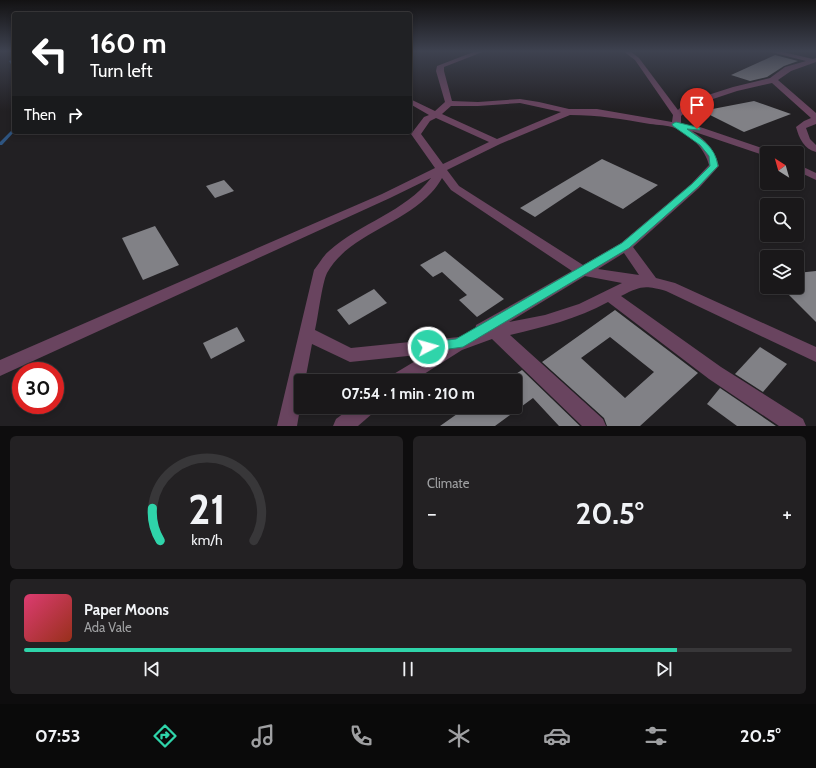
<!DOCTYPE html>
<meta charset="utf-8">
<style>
:root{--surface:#1a181a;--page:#232123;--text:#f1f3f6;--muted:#9fa0a2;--line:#383739;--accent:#2fd4aa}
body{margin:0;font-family:Cabin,sans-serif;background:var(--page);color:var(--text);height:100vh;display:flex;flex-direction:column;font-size:15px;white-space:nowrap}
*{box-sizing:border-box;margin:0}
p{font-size:13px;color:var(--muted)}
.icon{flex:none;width:22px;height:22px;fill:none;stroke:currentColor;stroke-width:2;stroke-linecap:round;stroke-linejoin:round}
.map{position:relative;height:426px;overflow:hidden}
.side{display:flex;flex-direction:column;gap:10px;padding:10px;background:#0e0d0e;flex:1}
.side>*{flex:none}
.guide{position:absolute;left:12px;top:12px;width:400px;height:122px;border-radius:4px;box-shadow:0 2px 6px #0003,0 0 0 1px var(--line);background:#202124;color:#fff;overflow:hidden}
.needle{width:26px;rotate:323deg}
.controls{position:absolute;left:760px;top:146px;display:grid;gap:8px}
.controls a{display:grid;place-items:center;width:44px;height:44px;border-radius:4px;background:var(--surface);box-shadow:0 2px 6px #0003,0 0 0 1px var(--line);font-size:20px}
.speed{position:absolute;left:12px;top:362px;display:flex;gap:8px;font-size:20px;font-weight:700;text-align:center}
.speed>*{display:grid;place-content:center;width:52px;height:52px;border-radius:50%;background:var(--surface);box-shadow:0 2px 6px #0003,0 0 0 1px var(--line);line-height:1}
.speed .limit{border:6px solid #d22;background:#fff;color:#111}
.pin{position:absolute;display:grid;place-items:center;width:34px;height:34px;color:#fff;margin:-41px -17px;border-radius:50% 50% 50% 0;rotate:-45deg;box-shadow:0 0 4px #0007}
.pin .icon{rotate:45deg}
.me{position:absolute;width:44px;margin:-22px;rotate:84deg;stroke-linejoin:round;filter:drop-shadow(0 0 3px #0008)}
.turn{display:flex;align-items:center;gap:14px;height:84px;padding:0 12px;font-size:18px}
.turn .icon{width:52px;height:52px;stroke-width:2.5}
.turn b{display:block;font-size:28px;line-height:34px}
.then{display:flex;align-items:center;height:38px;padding:0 12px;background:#0003;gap:8px;font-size:15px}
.big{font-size:30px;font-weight:700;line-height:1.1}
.side .widget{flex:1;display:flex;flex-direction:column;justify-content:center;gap:6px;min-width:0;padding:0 14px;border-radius:6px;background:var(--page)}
.side .dial{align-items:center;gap:0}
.dial svg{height:104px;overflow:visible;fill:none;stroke:var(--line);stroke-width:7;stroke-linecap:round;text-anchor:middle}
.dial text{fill:var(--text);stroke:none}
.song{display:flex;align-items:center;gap:12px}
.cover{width:48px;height:48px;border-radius:6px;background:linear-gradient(135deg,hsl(340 70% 55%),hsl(10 70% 35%))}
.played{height:4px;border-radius:2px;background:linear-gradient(90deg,var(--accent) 85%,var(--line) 85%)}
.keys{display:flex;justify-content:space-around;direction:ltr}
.heat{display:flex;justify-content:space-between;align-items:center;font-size:22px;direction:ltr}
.side .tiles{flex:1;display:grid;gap:10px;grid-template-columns:1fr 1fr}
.widget:last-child{grid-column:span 2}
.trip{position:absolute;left:294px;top:374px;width:228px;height:40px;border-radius:4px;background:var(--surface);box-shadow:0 2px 6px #0003,0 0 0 1px var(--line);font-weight:700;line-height:40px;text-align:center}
.menu{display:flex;height:64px;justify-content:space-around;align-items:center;background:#0a0a0a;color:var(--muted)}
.menu .icon{width:28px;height:28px}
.menu .active{color:var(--accent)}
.menu b{font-size:18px;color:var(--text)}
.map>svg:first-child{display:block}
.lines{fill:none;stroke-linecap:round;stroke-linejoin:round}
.stream{fill:#2e5480;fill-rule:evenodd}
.building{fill:#818186;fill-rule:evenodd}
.street{fill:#69445f;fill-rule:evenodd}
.route{fill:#2fd4aa;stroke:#1f8a6e}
</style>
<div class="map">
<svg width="816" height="426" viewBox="0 0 816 426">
<rect width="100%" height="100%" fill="#222023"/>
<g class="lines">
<!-- stream -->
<g class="stream">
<polygon points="14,59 14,61 13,61 14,63 14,67 13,67 9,61"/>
<polygon points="13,129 14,129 14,132 2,145 0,145 0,142"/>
</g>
</g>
<!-- building -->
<g class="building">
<polygon points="775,55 798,61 784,66 767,77 750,81 731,75"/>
<polygon points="754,101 791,114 744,132 702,111"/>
<polygon points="602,159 658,185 623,209 580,187 535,217 520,208"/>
<polygon points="224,180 234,191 215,198 206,186"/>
<polygon points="155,226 179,265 143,280 122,238"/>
<polygon points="445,251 504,299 477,317 459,300 467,295 442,272 433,277 420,265"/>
<polygon points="816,271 816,322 781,287 797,287 797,273"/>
<polygon points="374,289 387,303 349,325 337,310"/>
<path d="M615,310l83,63 -58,53h-33l-3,-8 -62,-56zM610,337l44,35 -29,26 -44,-40z"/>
<polygon points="237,327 245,341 211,359 203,343"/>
<polygon points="760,347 787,364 763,392 735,374"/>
<polygon points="522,370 580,426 559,426 533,398 495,426 440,426 467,407 515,407 515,381 505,381"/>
<polygon points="720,388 776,426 737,426 707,404"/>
</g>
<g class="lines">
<!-- street -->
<g class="street">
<path d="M476,51h9l-41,16v4l8,30 26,1 42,-3 19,3 30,7h28l75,13 1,-7 -38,-55 -12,-9h7l9,7 39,52 8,-8 47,-15 37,-9 15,-11 21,-6 -39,-10h12l34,8 3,-1v4l-25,9 -13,9 38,33v11l-10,4 4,11 6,6v7c-12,-3 -17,-14 -20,-25l8,-6 7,-3 -39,-35 -35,8 -45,15 -11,10v8l19,3 71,24 1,2h-5v3l-4,-1 -71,-24c14,9 23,19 27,35l-20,22 -66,59 23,31 19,5 141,64v15l-150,-71c-22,-6 -25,-5 -45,5l100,71 82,52 3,7h-27l-70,-47 -101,-77c-31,17 -64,25 -98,33l93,84 3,7h-24l-90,-87 -30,11 -49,31h-24l3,-6 35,-21 -77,8 -38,-18 -7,37h-4v22l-4,23h-20l37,-156c5,-6 9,-14 15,-19 31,-28 76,-39 102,-73l-41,20 -390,178v-16l382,-166 53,-26 -24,-34 13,-17 5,-2 -19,-11v-5l25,12 10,-9 -9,-31 1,-5zM520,103l41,9 -64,27 -55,-25 9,-8h27zM570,115c29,0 52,4 80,9 8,1 17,1 25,4 16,7 30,21 34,37l-18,19 -70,59 -38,22 -124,-79 -12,-16 53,-26zM436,118l53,24 -46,22 -22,-30 9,-13zM442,178l9,12 121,81 -96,54 -1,6 -16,6 -108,11 -36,-18c3,-12 7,-47 12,-57 22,-39 75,-48 104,-80 4,-4 8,-10 11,-15zM624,253l15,22 -41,-6zM585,276l37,7 -43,21 -34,11 -36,7z"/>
<polygon points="797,164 816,173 816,180 797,171"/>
<polygon points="352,407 375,407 373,413 358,426 333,426 336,419"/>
</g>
</g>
<!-- sky -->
<linearGradient id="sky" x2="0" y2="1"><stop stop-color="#131213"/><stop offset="0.46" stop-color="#3e4250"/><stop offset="1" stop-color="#3e4250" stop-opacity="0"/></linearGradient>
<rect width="816" height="111" fill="url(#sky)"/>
<!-- route -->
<path class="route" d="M676,122l24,6v2l-13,-1c15,11 28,17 31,37l-20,21 -69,61 -166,99 -35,5 -5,-1 -2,-4 2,-4 33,-4 166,-96 70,-59 18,-18 -1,-10 -9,-11 -27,-19 -1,-2z"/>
</svg>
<div class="controls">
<a><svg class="needle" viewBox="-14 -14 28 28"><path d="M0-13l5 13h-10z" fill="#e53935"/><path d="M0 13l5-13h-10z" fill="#9fa0a2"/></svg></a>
<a><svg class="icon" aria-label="search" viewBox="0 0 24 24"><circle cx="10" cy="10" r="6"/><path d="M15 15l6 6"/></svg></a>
<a><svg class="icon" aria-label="layers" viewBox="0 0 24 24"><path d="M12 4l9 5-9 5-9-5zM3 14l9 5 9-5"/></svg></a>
</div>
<div class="speed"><div class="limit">30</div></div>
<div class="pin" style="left:697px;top:129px;background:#d93025"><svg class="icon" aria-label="arrive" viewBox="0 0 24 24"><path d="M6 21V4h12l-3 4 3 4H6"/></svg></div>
<svg class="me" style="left:428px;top:347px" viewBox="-20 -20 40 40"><circle r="17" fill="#2fd4aa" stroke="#fff" stroke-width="3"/><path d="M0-11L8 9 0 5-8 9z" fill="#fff"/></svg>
<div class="trip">07:54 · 1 min · 210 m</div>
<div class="guide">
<div class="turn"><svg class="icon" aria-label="left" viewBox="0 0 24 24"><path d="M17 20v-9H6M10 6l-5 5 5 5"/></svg><div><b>160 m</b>Turn left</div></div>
<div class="then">Then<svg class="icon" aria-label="right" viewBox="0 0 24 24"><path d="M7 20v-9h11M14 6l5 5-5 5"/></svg></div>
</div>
</div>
<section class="side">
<div class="tiles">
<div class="widget dial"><svg viewBox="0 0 100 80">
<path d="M14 69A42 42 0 1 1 86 69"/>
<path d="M14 69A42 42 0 0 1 8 44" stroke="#2fd4aa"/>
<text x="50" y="56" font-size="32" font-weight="700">21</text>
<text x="50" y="72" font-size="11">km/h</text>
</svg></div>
<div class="widget"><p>Climate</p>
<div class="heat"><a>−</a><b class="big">20.5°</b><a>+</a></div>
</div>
<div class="widget">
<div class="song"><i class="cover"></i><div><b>Paper Moons</b><p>Ada Vale</p></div></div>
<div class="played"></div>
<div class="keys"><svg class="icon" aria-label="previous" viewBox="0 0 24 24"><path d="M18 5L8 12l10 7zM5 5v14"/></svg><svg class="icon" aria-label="pause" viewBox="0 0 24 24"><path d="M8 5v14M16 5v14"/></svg><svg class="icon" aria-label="next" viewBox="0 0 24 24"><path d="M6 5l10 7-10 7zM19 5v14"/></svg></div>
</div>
</div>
</section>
<nav class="menu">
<b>07:53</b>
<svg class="icon active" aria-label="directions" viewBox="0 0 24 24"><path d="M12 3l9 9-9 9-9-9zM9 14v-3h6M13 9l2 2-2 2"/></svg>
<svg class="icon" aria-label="music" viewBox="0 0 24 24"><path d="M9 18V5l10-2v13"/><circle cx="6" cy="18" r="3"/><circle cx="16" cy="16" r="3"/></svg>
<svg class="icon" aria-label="phone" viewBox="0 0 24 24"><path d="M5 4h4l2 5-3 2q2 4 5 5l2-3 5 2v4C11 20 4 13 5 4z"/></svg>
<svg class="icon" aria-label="climate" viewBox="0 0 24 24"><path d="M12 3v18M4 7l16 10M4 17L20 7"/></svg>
<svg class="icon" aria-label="car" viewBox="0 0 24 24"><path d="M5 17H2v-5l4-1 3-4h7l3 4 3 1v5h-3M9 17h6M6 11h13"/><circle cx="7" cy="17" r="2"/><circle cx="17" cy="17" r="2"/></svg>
<svg class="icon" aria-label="filters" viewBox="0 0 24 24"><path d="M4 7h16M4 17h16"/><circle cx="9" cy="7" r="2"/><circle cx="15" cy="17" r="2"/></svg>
<b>20.5°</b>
</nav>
